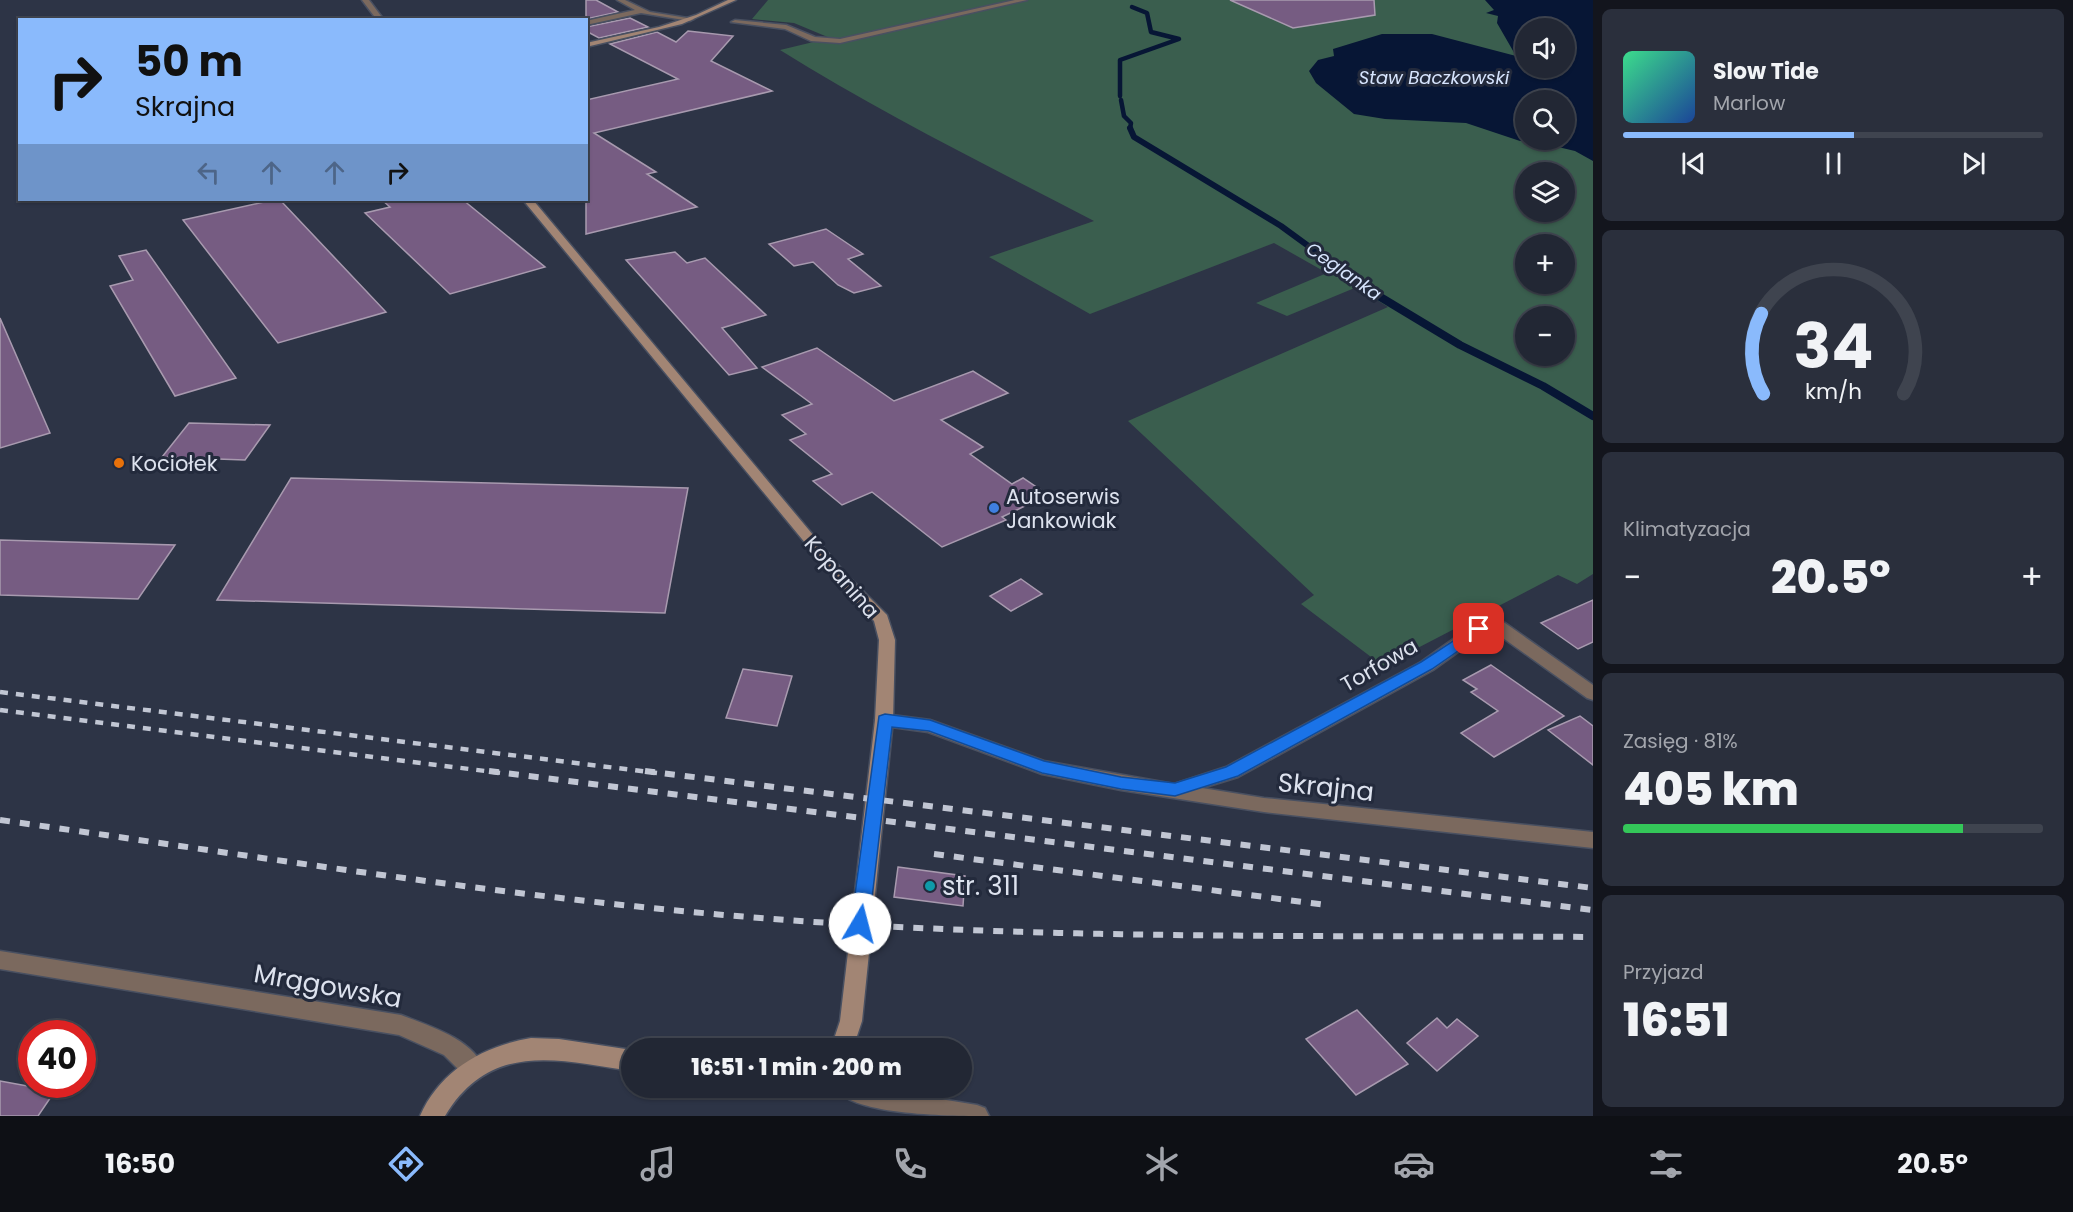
<!DOCTYPE html>
<html lang="pl">
<meta charset="utf-8">
<style>
:root{--surface:#222734;--page:#2a2f3c;--text:#f1f3f6;--muted:#a2a5ac;--line:#3f444f;--accent:#8abafc}
body{margin:0;font-family:Poppins,sans-serif;background:var(--page);color:var(--text);height:100vh;display:flex;flex-direction:column;font-size:22px;white-space:nowrap}
*{box-sizing:border-box;margin:0}
p{font-size:20px;color:var(--muted)}
.icon{flex:none;width:33px;height:33px;fill:none;stroke:currentColor;stroke-width:2;stroke-linecap:round;stroke-linejoin:round}
.map{position:relative;flex:1;overflow:hidden}
.sheet{display:flex;flex-direction:column;gap:9px;padding:9px;background:#13151d;width:480px}
.sheet>*{flex:none}
.banner{position:absolute;left:18px;top:18px;width:570px;height:183px;border-radius:0px;box-shadow:0 2px 4px #0004,0 0 0 2px var(--line);background:#8abafc;color:#111;overflow:hidden}
.fabs{position:absolute;left:1515px;top:18px;display:grid;gap:12px}
.fabs a{display:grid;place-items:center;width:60px;height:60px;border-radius:50%;background:var(--surface);box-shadow:0 2px 4px #0004,0 0 0 2px var(--line);font-size:30px}
.speed{position:absolute;left:18px;top:1020px;display:flex;gap:12px;font-size:30px;font-weight:700;text-align:center}
.speed>*{display:grid;place-content:center;width:78px;height:78px;border-radius:50%;background:var(--surface);box-shadow:0 2px 4px #0004,0 0 0 2px var(--line);line-height:1}
.speed .limit{border:9px solid #d22;background:#fff;color:#111}
.pin{position:absolute;display:grid;place-items:center;width:51px;height:51px;color:#fff;margin:-26px;border-radius:12px;box-shadow:0 3px 9px #0006}
.me{position:absolute;width:66px;margin:-33px;rotate:8deg;stroke-linejoin:round;filter:drop-shadow(0 0 4px #0008)}
.turn{display:flex;align-items:center;gap:21px;height:126px;padding:0 18px;font-size:27px}
.turn .icon{width:78px;height:78px;stroke-width:2.5}
.turn b{display:block;font-size:42px;line-height:51px}
.lanes{display:flex;align-items:center;height:57px;padding:0 18px;background:#0003;justify-content:center;gap:30px;direction:ltr}
.lanes .off{opacity:.35}
.big{font-size:45px;font-weight:800;line-height:1.1}
.sheet .tile{flex:1;display:flex;flex-direction:column;justify-content:center;gap:9px;min-width:0;padding:0 21px;border-radius:9px;background:var(--page)}
.sheet .dial{align-items:center;gap:0}
.dial svg{height:156px;overflow:visible;fill:none;stroke:var(--line);stroke-width:7;stroke-linecap:round;text-anchor:middle}
.dial text{fill:var(--text);stroke:none}
.song{display:flex;align-items:center;gap:18px}
.cover{width:72px;height:72px;border-radius:9px;background:linear-gradient(135deg,hsl(150 70% 55%),hsl(220 70% 35%))}
.played{height:6px;border-radius:3px;background:linear-gradient(90deg,var(--accent) 55%,var(--line) 55%)}
.keys{display:flex;justify-content:space-around;direction:ltr}
.heat{display:flex;justify-content:space-between;align-items:center;font-size:33px;direction:ltr}
.charge{height:9px;border-radius:4px;background:linear-gradient(90deg,#34c759 81%,var(--line) 0)}
.trip{position:absolute;left:621px;top:1038px;width:351px;height:60px;border-radius:30px;background:var(--surface);box-shadow:0 2px 4px #0004,0 0 0 2px var(--line);font-weight:800;line-height:60px;text-align:center}
.menu{display:flex;height:96px;justify-content:space-around;align-items:center;background:#0e1015;color:var(--muted)}
.menu .icon{width:42px;height:42px}
.menu .active{color:var(--accent)}
.menu b{font-size:27px;color:var(--text)}
main{display:flex;flex:1;min-height:0}
.map>svg:first-child{display:block}
.green{fill:#3a5e4e;fill-rule:evenodd}
.water{fill:#071635;fill-rule:evenodd}
.lines{fill:none;stroke-linecap:round;stroke-linejoin:round}
.stream-far2{stroke:#071635;stroke-width:4.5}
.stream-far1{stroke:#071635;stroke-width:6}
.stream{stroke:#071635;stroke-width:8}
.building{fill:#765c82;stroke:#a89aaf;stroke-width:1.5}
.street-casing{stroke:#495061;stroke-width:3}
.secondary-casing{stroke:#495061;stroke-width:3}
.street{fill:#7b695e;fill-rule:evenodd}
.secondary{fill:#a28574;fill-rule:evenodd}
.rail-far1{stroke:#c1c6d3;stroke-width:4.5;stroke-dasharray:8 8;stroke-linecap:butt}
.rail{stroke:#c1c6d3;stroke-width:6;stroke-dasharray:10 10;stroke-linecap:butt}
.route{fill:#1a73e8;stroke:#114b97;stroke-width:1.5}
.food-dot{fill:#e8710a;stroke:#232a3c;stroke-width:2}
.shop-dot{fill:#3f7fe0;stroke:#232a3c;stroke-width:2}
.culture-dot{fill:#0f9aa8;stroke:#232a3c;stroke-width:2}
.labels{text-anchor:middle;dominant-baseline:central;stroke-width:6;stroke-linejoin:round;paint-order:stroke}
.far-water-label{font-size:18px;font-style:italic;fill:#d7e5fe;stroke:#232a3c}
.poi-label{font-size:21px;fill:#dde2ee;stroke:#232a3c;text-anchor:start}
.street-label{font-size:21px;fill:#dde2ee;stroke:#232a3c}
.near-street-label{font-size:26px;fill:#dde2ee;stroke:#232a3c}
.near-poi-label{font-size:26px;fill:#dde2ee;stroke:#232a3c;text-anchor:start}
</style>
<main>
<div class="map">
<svg width="1593" height="1116" viewBox="0 0 1593 1116">
<rect width="100%" height="100%" fill="#2d3446"/>
<!-- green -->
<path class="green" d="M768,0h825v574l-16,10 -19,-9 -175,91 -82,-62 13,-9 -186,-174 260,-114 -31,-20 -70,29 -31,-13 71,-30 -53,-30 -184,71 -101,-57 105,-36c-106,-55 -213,-108 -314,-171l50,-12 -36,-15 -42,-4zM1526,28h38v40h-38zM1526,100h38v40h-38zM1526,172h38v40h-38zM1526,244h38v40h-38zM1526,316h38v40h-38z"/>
<!-- water -->
<path class="water" d="M1485,0h108v161l-18,-10 -38,-9 -17,-1 -54,-18 -81,-4 -31,-5 -38,-31 -7,-12 9,-11 16,-4 -1,-7 49,-15h50l84,22 -19,-33 1,-7 -12,-3 8,-3zM1526,28h38v40h-38zM1526,100h38v40h-38z"/>
<g class="lines">
<!-- stream-far2 -->
<g class="stream-far2">
<polyline points="1120,96 1120,60 1179,39 1151,32 1147,13 1132,7"/>
<polyline points="1121,100 1124,116 1131,123 1130,129"/>
</g>
<!-- stream-far1 -->
<polyline class="stream-far1" points="1130,128 1134,137 1281,226 1374,294"/>
<!-- stream -->
<polyline class="stream" points="1372,292 1460,345 1543,386 1593,416"/>
</g>
<!-- building -->
<g class="building">
<polygon points="586,0 596,0 618,12 586,19"/>
<polygon points="1230,0 1374,0 1375,15 1293,28"/>
<polygon points="630,18 648,27 599,38 586,31 586,27"/>
<polygon points="688,31 733,36 711,61 772,91 594,133 656,172 647,174 697,207 586,234 586,100 678,79 610,44 657,32 676,42"/>
<polygon points="273,200 280,200 386,312 278,343 183,220"/>
<polygon points="382,200 463,200 545,267 450,294 365,213 390,207"/>
<polygon points="826,229 863,254 848,259 881,286 854,293 838,285 813,262 794,266 769,244"/>
<polygon points="146,250 236,378 175,396 110,286 133,280 119,256"/>
<polygon points="675,252 687,263 705,258 766,315 722,328 757,368 729,375 626,260"/>
<polygon points="0,318 50,433 0,448"/>
<polygon points="817,348 894,401 973,371 1008,393 941,420 983,447 970,454 1012,484 1023,478 1048,495 1002,517 1006,520 942,547 872,492 842,505 813,481 832,474 790,440 806,434 782,415 812,404 762,367"/>
<polygon points="189,423 270,425 245,460 162,457"/>
<polygon points="291,478 688,488 665,613 217,600"/>
<polygon points="0,540 175,545 138,599 0,595"/>
<polygon points="1021,579 1042,594 1011,611 990,596"/>
<polygon points="1593,600 1593,642 1578,649 1541,623"/>
<polygon points="1491,665 1564,716 1494,757 1461,733 1498,711 1471,692 1477,689 1463,680"/>
<polygon points="743,669 792,676 777,726 726,718"/>
<polygon points="1580,716 1593,726 1593,765 1548,730"/>
<polygon points="898,867 965,876 963,906 894,897"/>
<polygon points="1357,1010 1408,1064 1356,1095 1306,1039"/>
<polygon points="1437,1018 1447,1028 1457,1019 1478,1036 1437,1071 1407,1043"/>
<polygon points="0,1081 55,1091 38,1116 0,1116"/>
</g>
<g class="lines">
<!-- street casing -->
<g class="street-casing">
<g id="street">
<polygon points="362,0 369,0 384,20 377,20"/>
<polygon points="617,0 625,0 650,12 694,19 690,21 641,13 586,25 586,21 635,10"/>
<polygon points="1015,0 1027,0 840,43 811,41 785,29 731,22 735,20 786,25 815,37 840,39"/>
<polygon points="1499,622 1505,623 1593,685 1593,700 1587,698 1496,633 1483,634 1433,670 1238,777 1202,788 1264,798 1593,832 1593,848 1264,812 1121,790 1042,774 928,732 884,726 878,724 875,720 878,716 884,714 930,720 1044,761 1174,784 1226,767 1421,662 1473,625"/>
<path d="M0,951l401,64c28,11 70,23 83,53l-3,8 -8,3 -8,-3 -21,-21 -45,-20 -399,-66z"/>
<path d="M836,1088h37l104,17 8,3 4,8c-34,0 -138,0 -153,-28z"/>
</g>
</g>
<!-- secondary casing -->
<g class="secondary-casing">
<g id="secondary">
<polygon points="728,0 736,0 682,24 586,47 586,43 659,27 696,15"/>
<polygon points="523,200 533,200 844,572 887,615 895,640 893,720 862,1021 853,1048 831,1048 840,1021 875,720 879,640 874,621 834,578"/>
<path d="M531,1038l28,1 73,11v21c-73,-11 -141,-31 -187,45h-25c20,-46 64,-70 111,-78z"/>
</g>
</g>
<!-- street -->
<use href="#street" class="street"/>
<!-- secondary -->
<use href="#secondary" class="secondary"/>
<!-- rail-far1 -->
<g class="rail-far1">
<polyline points="0,692 657,773"/>
<polyline points="0,710 501,773"/>
</g>
<!-- rail -->
<g class="rail">
<polyline points="489,771 1593,910"/>
<polyline points="645,771 1593,888"/>
<path d="M0,820c257,36 514,79 773,99 273,21 547,16 820,18"/>
<polyline points="934,854 1326,905"/>
</g>
</g>
<!-- route -->
<polygon class="route" points="1479,624 1484,626 1486,629 1484,633 1432,669 1238,776 1175,796 1121,789 1042,773 929,731 892,727 869,924 867,930 860,932 854,930 851,924 879,716 885,714 930,720 1044,761 1121,777 1175,783 1226,767 1421,662"/>
<!-- markers -->
<circle class="food-dot" cx="119" cy="463" r="6"/>
<circle class="shop-dot" cx="994" cy="508" r="6"/>
<circle class="culture-dot" cx="930" cy="886" r="6"/>
<g class="labels">
<!-- far-water labels -->
<g class="far-water-label">
<text x="1434" y="77">Staw Baczkowski</text>
<text transform="translate(1344 271) rotate(35)">Ceglanka</text>
</g>
<!-- poi labels -->
<g class="poi-label">
<text x="131" y="463">Kociołek</text>
<text x="1006" y="496">Autoserwis<tspan x="1006" dy="24">Jankowiak</tspan></text>
</g>
<!-- street labels -->
<g class="street-label">
<text transform="translate(842 577) rotate(49)">Kopanina</text>
<text transform="translate(1379 665) rotate(-30)">Torfowa</text>
</g>
<!-- near-street labels -->
<g class="near-street-label">
<text transform="translate(1326 787) rotate(6)">Skrajna</text>
<text transform="translate(328 986) rotate(10)">Mrągowska</text>
</g>
<!-- near-poi labels -->
<g class="near-poi-label">
<text x="942" y="886">str. 311</text>
</g>
</g>
</svg>
<div class="fabs">
<a><svg class="icon" aria-label="sound" viewBox="0 0 24 24"><path d="M4 9h4l5-4v14l-5-4H4zM17 9q2 3 0 6"/></svg></a>
<a><svg class="icon" aria-label="search" viewBox="0 0 24 24"><circle cx="10" cy="10" r="6"/><path d="M15 15l6 6"/></svg></a>
<a><svg class="icon" aria-label="layers" viewBox="0 0 24 24"><path d="M12 4l9 5-9 5-9-5zM3 14l9 5 9-5"/></svg></a>
<a>+</a>
<a>−</a>
</div>
<div class="speed"><div class="limit">40</div></div>
<div class="pin" style="left:1479px;top:629px;background:#d93025"><svg class="icon" aria-label="arrive" viewBox="0 0 24 24"><path d="M6 21V4h12l-3 4 3 4H6"/></svg></div>
<svg class="me" style="left:860px;top:924px" viewBox="-20 -20 40 40"><circle r="19" fill="#fff"/><path d="M0-13L10 11 0 6-10 11z" fill="#1a73e8"/></svg>
<div class="trip">16:51 · 1 min · 200 m</div>
<div class="banner">
<div class="turn"><svg class="icon" aria-label="right" viewBox="0 0 24 24"><path d="M7 20v-9h11M14 6l5 5-5 5"/></svg><div><b>50 m</b>Skrajna</div></div>
<div class="lanes"><svg class="icon off" aria-label="left" viewBox="0 0 24 24"><path d="M17 20v-9H6M10 6l-5 5 5 5"/></svg><svg class="icon off" aria-label="ahead" viewBox="0 0 24 24"><path d="M12 20V5M6 11l6-6 6 6"/></svg><svg class="icon off" aria-label="ahead" viewBox="0 0 24 24"><path d="M12 20V5M6 11l6-6 6 6"/></svg><svg class="icon" aria-label="right" viewBox="0 0 24 24"><path d="M7 20v-9h11M14 6l5 5-5 5"/></svg></div>
</div>
</div>
<section class="sheet">
<div class="tile">
<div class="song"><i class="cover"></i><div><b>Slow Tide</b><p>Marlow</p></div></div>
<div class="played"></div>
<div class="keys"><svg class="icon" aria-label="previous" viewBox="0 0 24 24"><path d="M18 5L8 12l10 7zM5 5v14"/></svg><svg class="icon" aria-label="pause" viewBox="0 0 24 24"><path d="M8 5v14M16 5v14"/></svg><svg class="icon" aria-label="next" viewBox="0 0 24 24"><path d="M6 5l10 7-10 7zM19 5v14"/></svg></div>
</div>
<div class="tile dial"><svg viewBox="0 0 100 80">
<path d="M14 69A42 42 0 1 1 86 69"/>
<path d="M14 69A42 42 0 0 1 13 28" stroke="#8abafc"/>
<text x="50" y="56" font-size="32" font-weight="700">34</text>
<text x="50" y="72" font-size="11">km/h</text>
</svg></div>
<div class="tile"><p>Klimatyzacja</p>
<div class="heat"><a>−</a><b class="big">20.5°</b><a>+</a></div>
</div>
<div class="tile"><p>Zasięg · 81%</p><b class="big">405 km</b><div class="charge"></div></div>
<div class="tile"><p>Przyjazd</p><b class="big">16:51</b></div>
</section>
</main>
<nav class="menu">
<b>16:50</b>
<svg class="icon active" aria-label="directions" viewBox="0 0 24 24"><path d="M12 3l9 9-9 9-9-9zM9 14v-3h6M13 9l2 2-2 2"/></svg>
<svg class="icon" aria-label="music" viewBox="0 0 24 24"><path d="M9 18V5l10-2v13"/><circle cx="6" cy="18" r="3"/><circle cx="16" cy="16" r="3"/></svg>
<svg class="icon" aria-label="phone" viewBox="0 0 24 24"><path d="M5 4h4l2 5-3 2q2 4 5 5l2-3 5 2v4C11 20 4 13 5 4z"/></svg>
<svg class="icon" aria-label="climate" viewBox="0 0 24 24"><path d="M12 3v18M4 7l16 10M4 17L20 7"/></svg>
<svg class="icon" aria-label="car" viewBox="0 0 24 24"><path d="M5 17H2v-5l4-1 3-4h7l3 4 3 1v5h-3M9 17h6M6 11h13"/><circle cx="7" cy="17" r="2"/><circle cx="17" cy="17" r="2"/></svg>
<svg class="icon" aria-label="filters" viewBox="0 0 24 24"><path d="M4 7h16M4 17h16"/><circle cx="9" cy="7" r="2"/><circle cx="15" cy="17" r="2"/></svg>
<b>20.5°</b>
</nav>
